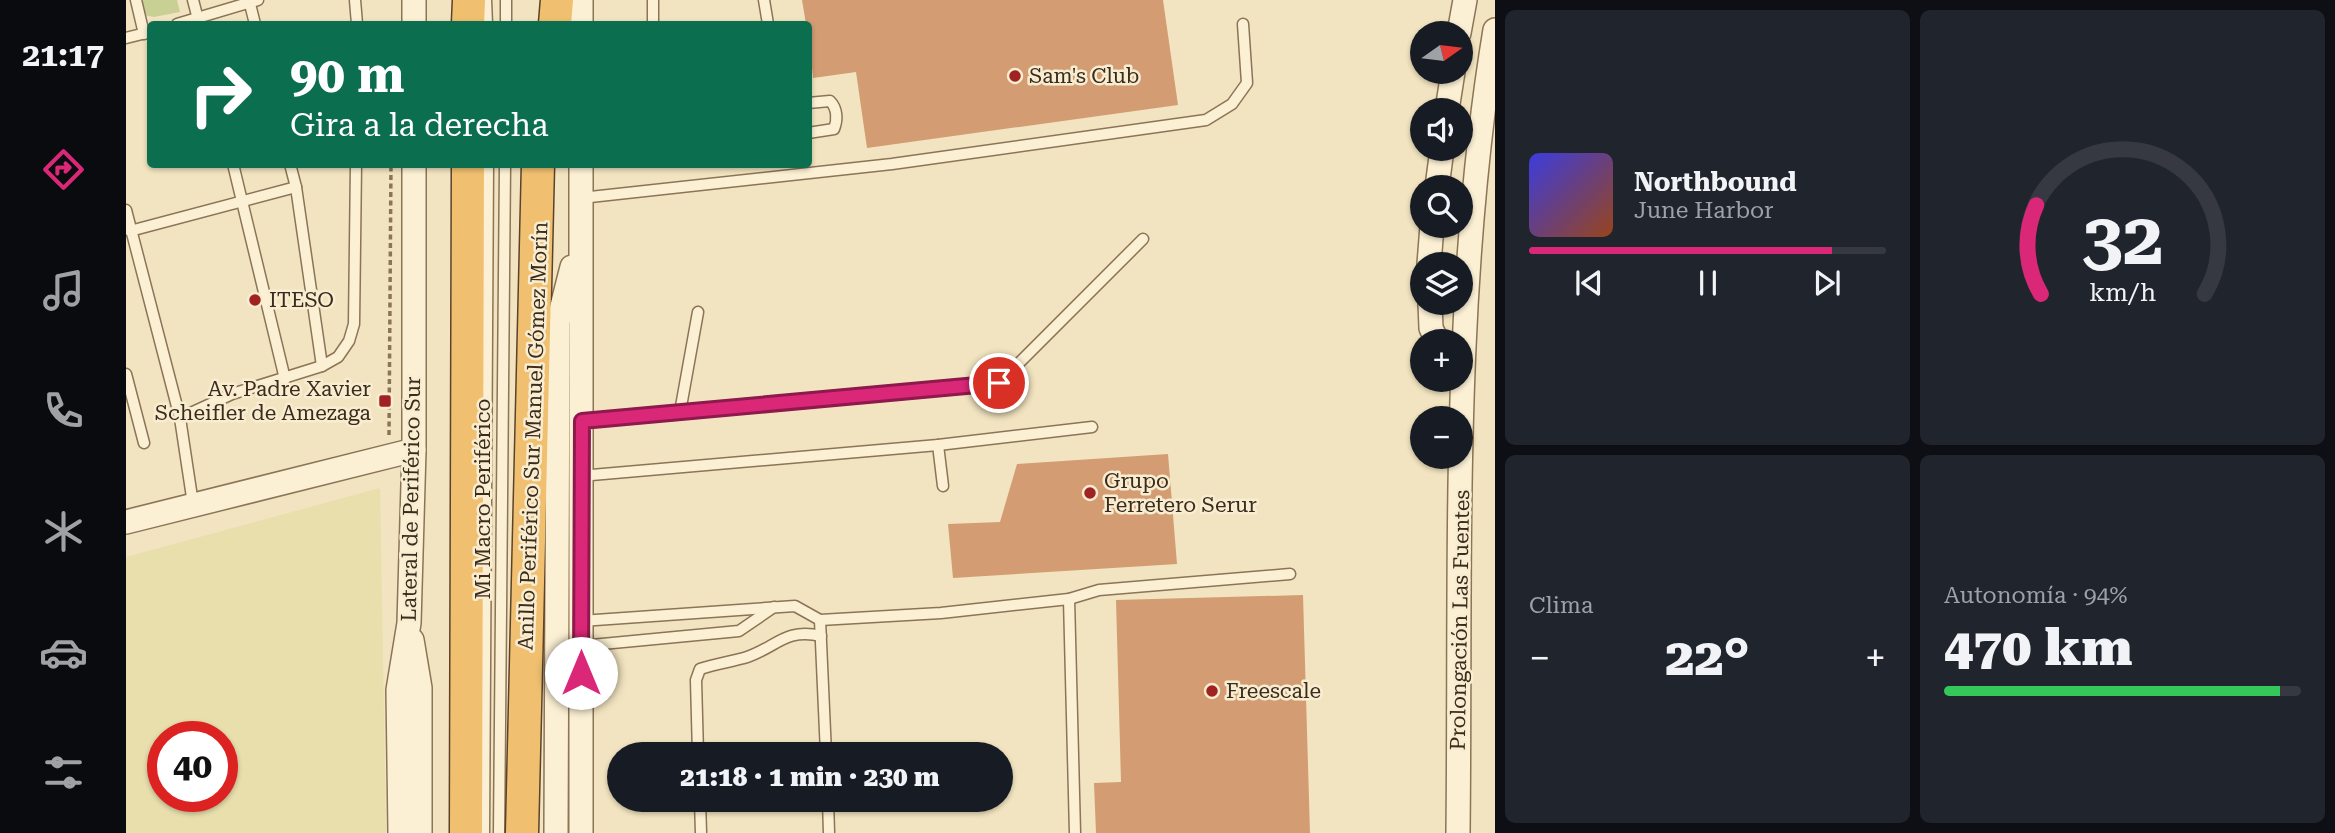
<!DOCTYPE html>
<html lang="es">
<meta charset="utf-8">
<style>
:root{--surface:#171b24;--page:#20242c;--text:#f1f3f6;--muted:#9ea1a6;--line:#363941;--accent:#db2777}
body{margin:0;font-family:"Roboto Serif",serif;background:var(--page);color:var(--text);height:100vh;display:flex;flex-direction:column;font-size:26px;white-space:nowrap}
*{box-sizing:border-box;margin:0}
p{font-size:23px;color:var(--muted)}
.icon{flex:none;width:38px;height:38px;fill:none;stroke:currentColor;stroke-width:2;stroke-linecap:round;stroke-linejoin:round}
.map{position:relative;flex:1;overflow:hidden}
.details{display:flex;flex-direction:column;gap:10px;padding:10px;background:#0d0f14;width:840px}
.details>*{flex:none}
.top-card{position:absolute;left:21px;top:21px;width:665px;height:147px;border-radius:7px;box-shadow:0 2px 5px #0004;background:#0b6e4f;color:#fff;overflow:hidden}
.needle{width:46px;rotate:76deg}
.fabs{position:absolute;left:1284px;top:21px;display:grid;gap:14px}
.fabs a{display:grid;place-items:center;width:63px;height:63px;border-radius:50%;background:var(--surface);box-shadow:0 2px 5px #0004;font-size:35px}
.speed{position:absolute;left:21px;top:721px;display:flex;gap:14px;font-size:35px;font-weight:700;text-align:center}
.speed>*{display:grid;place-content:center;width:91px;height:91px;border-radius:50%;background:var(--surface);box-shadow:0 2px 5px #0004;line-height:1}
.speed .limit{border:10px solid #d22;background:#fff;color:#111}
.pin{position:absolute;display:grid;place-items:center;width:60px;height:60px;color:#fff;margin:-30px;border:4px solid #fff;border-radius:50%;box-shadow:0 2px 7px #0007}
.me{position:absolute;width:77px;margin:-38px;rotate:0deg;stroke-linejoin:round;filter:drop-shadow(0 0 5px #0008)}
.turn{display:flex;align-items:center;gap:24px;height:147px;padding:0 28px;font-size:32px}
.turn .icon{width:91px;height:91px;stroke-width:2.5}
.turn b{display:block;font-size:49px;line-height:60px}
.big{font-size:52px;font-weight:800;line-height:1.1}
.details .widget{flex:1;display:flex;flex-direction:column;justify-content:center;gap:10px;min-width:0;padding:0 24px;border-radius:10px;background:var(--page)}
.details .dial{align-items:center;gap:0}
.dial svg{height:182px;overflow:visible;fill:none;stroke:var(--line);stroke-width:7;stroke-linecap:round;text-anchor:middle}
.dial text{fill:var(--text);stroke:none}
.song{display:flex;align-items:center;gap:21px}
.cover{width:84px;height:84px;border-radius:10px;background:linear-gradient(135deg,hsl(240 70% 55%),hsl(20 70% 35%))}
.played{height:7px;border-radius:4px;background:linear-gradient(90deg,var(--accent) 85%,var(--line) 85%)}
.keys{display:flex;justify-content:space-around;direction:ltr}
.heat{display:flex;justify-content:space-between;align-items:center;font-size:38px;direction:ltr}
.charge{height:10px;border-radius:5px;background:linear-gradient(90deg,#34c759 94%,var(--line) 0)}
.details .tiles{flex:1;display:grid;gap:10px;grid-template-columns:repeat(2,1fr)}
.trip{position:absolute;left:481px;top:742px;width:406px;height:70px;border-radius:35px;background:var(--surface);box-shadow:0 2px 5px #0004;font-weight:800;line-height:70px;text-align:center}
main{display:flex;flex:1;min-height:0}
.menu{display:flex;flex-direction:column;width:126px;justify-content:space-around;align-items:center;background:#090b0e;color:var(--muted)}
.menu .icon{width:49px;height:49px}
.menu .selected{color:var(--accent)}
.menu b{font-size:32px;color:var(--text)}
.map>svg:first-child{display:block}
.farmland{fill:#e8dfad;fill-rule:evenodd}
.green{fill:#c8d193}
.building{fill:#d39c73}
.lines{fill:none;stroke-linecap:round;stroke-linejoin:round}
.service-casing{stroke:#8c7456;stroke-width:13}
.tertiary-casing{stroke:#8c7456;stroke-width:26}
.trunk-casing{stroke:#5a422b;stroke-width:35}
.path{stroke:#8c7456;stroke-width:3.5;stroke-dasharray:5 3.5;stroke-linecap:butt}
.service{stroke:#fbf0d4;stroke-width:10}
.tertiary{stroke:#fbf0d4;stroke-width:23}
.trunk{stroke:#f0c070;stroke-width:32}
.route-casing{stroke:#8e194d;stroke-width:18}
.route{stroke:#db2777;stroke-width:12}
.poi-dot{fill:#a02221;stroke:#f8edd1;stroke-width:2.5}
.labels{text-anchor:middle;dominant-baseline:central;stroke-width:5;stroke-linejoin:round;paint-order:stroke}
.poi-label{font-size:21px;fill:#3b2b1c;stroke:#f8edd1;text-anchor:start}
.street-label{font-size:21px;fill:#3b2b1c;stroke:#f8edd1}
</style>
<main>
<nav class="menu">
<b>21:17</b>
<svg class="icon selected" aria-label="directions" viewBox="0 0 24 24"><path d="M12 3l9 9-9 9-9-9zM9 14v-3h6M13 9l2 2-2 2"/></svg>
<svg class="icon" aria-label="music" viewBox="0 0 24 24"><path d="M9 18V5l10-2v13"/><circle cx="6" cy="18" r="3"/><circle cx="16" cy="16" r="3"/></svg>
<svg class="icon" aria-label="phone" viewBox="0 0 24 24"><path d="M5 4h4l2 5-3 2q2 4 5 5l2-3 5 2v4C11 20 4 13 5 4z"/></svg>
<svg class="icon" aria-label="climate" viewBox="0 0 24 24"><path d="M12 3v18M4 7l16 10M4 17L20 7"/></svg>
<svg class="icon" aria-label="car" viewBox="0 0 24 24"><path d="M5 17H2v-5l4-1 3-4h7l3 4 3 1v5h-3M9 17h6M6 11h13"/><circle cx="7" cy="17" r="2"/><circle cx="17" cy="17" r="2"/></svg>
<svg class="icon" aria-label="filters" viewBox="0 0 24 24"><path d="M4 7h16M4 17h16"/><circle cx="9" cy="7" r="2"/><circle cx="15" cy="17" r="2"/></svg>
</nav>
<div class="map">
<svg width="1369" height="833" viewBox="0 0 1369 833">
<rect width="100%" height="100%" fill="#f2e4c0"/>
<!-- farmland -->
<path class="farmland" d="M254,488l6,345h-260v-276zM37,737h59v59h-59z"/>
<!-- green -->
<polygon class="green" points="10,0 51,0 54,12 28,17 17,15"/>
<!-- building -->
<g class="building">
<polygon points="676,0 1037,0 1052,105 741,148 730,72 687,78 682,24 680,24"/>
<polygon points="1042,454 1051,564 827,578 822,524 874,522 891,464"/>
<polygon points="1177,595 1184,833 970,833 968,783 995,782 990,600"/>
</g>
<g class="lines">
<!-- service casing -->
<g class="service-casing">
<g id="service">
<polyline points="10,0 18,34"/>
<polyline points="67,0 73,23"/>
<polyline points="123,0 129,24"/>
<polyline points="229,0 231,24"/>
<polyline points="360,0 361,24"/>
<polyline points="527,0 527,24"/>
<polyline points="638,0 642,24"/>
<polyline points="51,24 132,0"/>
<polyline points="380,24 380,0"/>
<polyline points="0,38 24,32"/>
<path d="M682,103l22,-2c7,7 8,18 4,28l-26,4"/>
<polyline points="107,164 159,379"/>
<polyline points="164,164 170,187 196,366"/>
<polyline points="455,198 766,164 1080,120 1106,104 1121,83 1117,24"/>
<polyline points="0,210 54,418 106,394 196,366 212,357 223,341 228,324 230,164"/>
<polyline points="4,231 170,187"/>
<polyline points="0,374 18,443"/>
<polyline points="554,412 572,312"/>
<polyline points="54,418 67,504"/>
<polyline points="456,421 873,383 1017,239"/>
<polyline points="812,445 817,486"/>
<polyline points="454,476 812,445 966,427"/>
<polyline points="943,599 949,833"/>
<polyline points="694,620 700,754"/>
<polyline points="455,621 669,606 694,620 815,613 943,599 973,590 1164,574"/>
<polyline points="455,646 613,631 648,607"/>
<path d="M572,754l-2,-74 4,-11c15,-5 29,-7 44,-11 31,-9 41,-31 77,-22"/>
<polyline points="574,800 575,833"/>
<polyline points="702,800 703,833"/>
<polyline points="358,833 362,164"/>
<polyline points="373,833 379,164"/>
</g>
</g>
<!-- tertiary casing -->
<g class="tertiary-casing">
<g id="tertiary">
<polyline points="288,0 288,24"/>
<polyline points="455,24 455,0"/>
<polyline points="1333,33 1339,0"/>
<polyline points="1321,110 1327,72"/>
<polyline points="455,164 455,833"/>
<polyline points="1311,187 1316,149"/>
<polyline points="1303,264 1306,226"/>
<polyline points="1304,303 1305,328 1311,341"/>
<polyline points="0,522 288,450"/>
<polyline points="286,640 294,688 294,833"/>
<polyline points="274,833 272,690 283,623 288,450 288,164"/>
<polyline points="430,833 432,322 446,267"/>
<path d="M1332,833c3,-267 -7,-538 37,-803"/>
</g>
</g>
<!-- trunk casing -->
<g class="trunk-casing">
<g id="trunk">
<polyline points="342,24 343,0"/>
<polyline points="429,24 431,0"/>
<polyline points="340,833 342,164"/>
<polyline points="396,833 412,164"/>
</g>
</g>
<!-- path -->
<polyline class="path" points="263,435 265,164"/>
<!-- service -->
<use href="#service" class="service"/>
<!-- tertiary -->
<use href="#tertiary" class="tertiary"/>
<!-- trunk -->
<use href="#trunk" class="trunk"/>
</g>
<g class="lines">
<!-- route casing -->
<g class="route-casing">
<polyline id="route" points="455,673 456,421 873,383"/>
</g>
<!-- route -->
<use href="#route" class="route"/>
</g>
<!-- markers -->
<g class="poi-dot">
<circle cx="889" cy="76" r="7"/>
<circle cx="129" cy="300" r="7"/>
<rect x="252" y="394" width="14" height="14" rx="3.5"/>
<circle cx="964" cy="493" r="7"/>
<circle cx="1086" cy="691" r="7"/>
</g>
<g class="labels">
<!-- poi labels -->
<g class="poi-label">
<text x="903" y="76">Sam's Club</text>
<text x="143" y="300">ITESO</text>
<text x="245" y="389" text-anchor="end">Av. Padre Xavier<tspan x="245" dy="24">Scheifler de Amezaga</tspan></text>
<text x="978" y="481">Grupo<tspan x="978" dy="24">Ferretero Serur</tspan></text>
<text x="1100" y="691">Freescale</text>
</g>
<!-- street labels -->
<g class="street-label">
<text transform="translate(407 436) rotate(-88)">Anillo Periférico Sur Manuel Gómez Morín</text>
<text transform="translate(285 499) rotate(-89)">Lateral de Periférico Sur</text>
<text transform="translate(357 499) rotate(-90)">Mi Macro Periférico</text>
<text transform="translate(1334 620) rotate(-89)">Prolongación Las Fuentes</text>
</g>
</g>
</svg>
<div class="fabs">
<a><svg class="needle" viewBox="-14 -14 28 28"><path d="M0-13l5 13h-10z" fill="#e53935"/><path d="M0 13l5-13h-10z" fill="#9ea1a6"/></svg></a>
<a><svg class="icon" aria-label="sound" viewBox="0 0 24 24"><path d="M4 9h4l5-4v14l-5-4H4zM17 9q2 3 0 6"/></svg></a>
<a><svg class="icon" aria-label="search" viewBox="0 0 24 24"><circle cx="10" cy="10" r="6"/><path d="M15 15l6 6"/></svg></a>
<a><svg class="icon" aria-label="layers" viewBox="0 0 24 24"><path d="M12 4l9 5-9 5-9-5zM3 14l9 5 9-5"/></svg></a>
<a>+</a>
<a>−</a>
</div>
<div class="speed"><div class="limit">40</div></div>
<div class="pin" style="left:873px;top:383px;background:#d93025"><svg class="icon" aria-label="arrive" viewBox="0 0 24 24"><path d="M6 21V4h12l-3 4 3 4H6"/></svg></div>
<svg class="me" style="left:455px;top:673px" viewBox="-20 -20 40 40"><circle r="19" fill="#fff"/><path d="M0-13L10 11 0 6-10 11z" fill="#db2777"/></svg>
<div class="trip">21:18 · 1 min · 230 m</div>
<div class="top-card">
<div class="turn"><svg class="icon" aria-label="right" viewBox="0 0 24 24"><path d="M7 20v-9h11M14 6l5 5-5 5"/></svg><div><b>90 m</b>Gira a la derecha</div></div>
</div>
</div>
<section class="details">
<div class="tiles">
<div class="widget">
<div class="song"><i class="cover"></i><div><b>Northbound</b><p>June Harbor</p></div></div>
<div class="played"></div>
<div class="keys"><svg class="icon" aria-label="previous" viewBox="0 0 24 24"><path d="M18 5L8 12l10 7zM5 5v14"/></svg><svg class="icon" aria-label="pause" viewBox="0 0 24 24"><path d="M8 5v14M16 5v14"/></svg><svg class="icon" aria-label="next" viewBox="0 0 24 24"><path d="M6 5l10 7-10 7zM19 5v14"/></svg></div>
</div>
<div class="widget dial"><svg viewBox="0 0 100 80">
<path d="M14 69A42 42 0 1 1 86 69"/>
<path d="M14 69A42 42 0 0 1 12 30" stroke="#db2777"/>
<text x="50" y="56" font-size="32" font-weight="700">32</text>
<text x="50" y="72" font-size="11">km/h</text>
</svg></div>
<div class="widget"><p>Clima</p>
<div class="heat"><a>−</a><b class="big">22°</b><a>+</a></div>
</div>
<div class="widget"><p>Autonomía · 94%</p><b class="big">470 km</b><div class="charge"></div></div>
</div>
</section>
</main>
